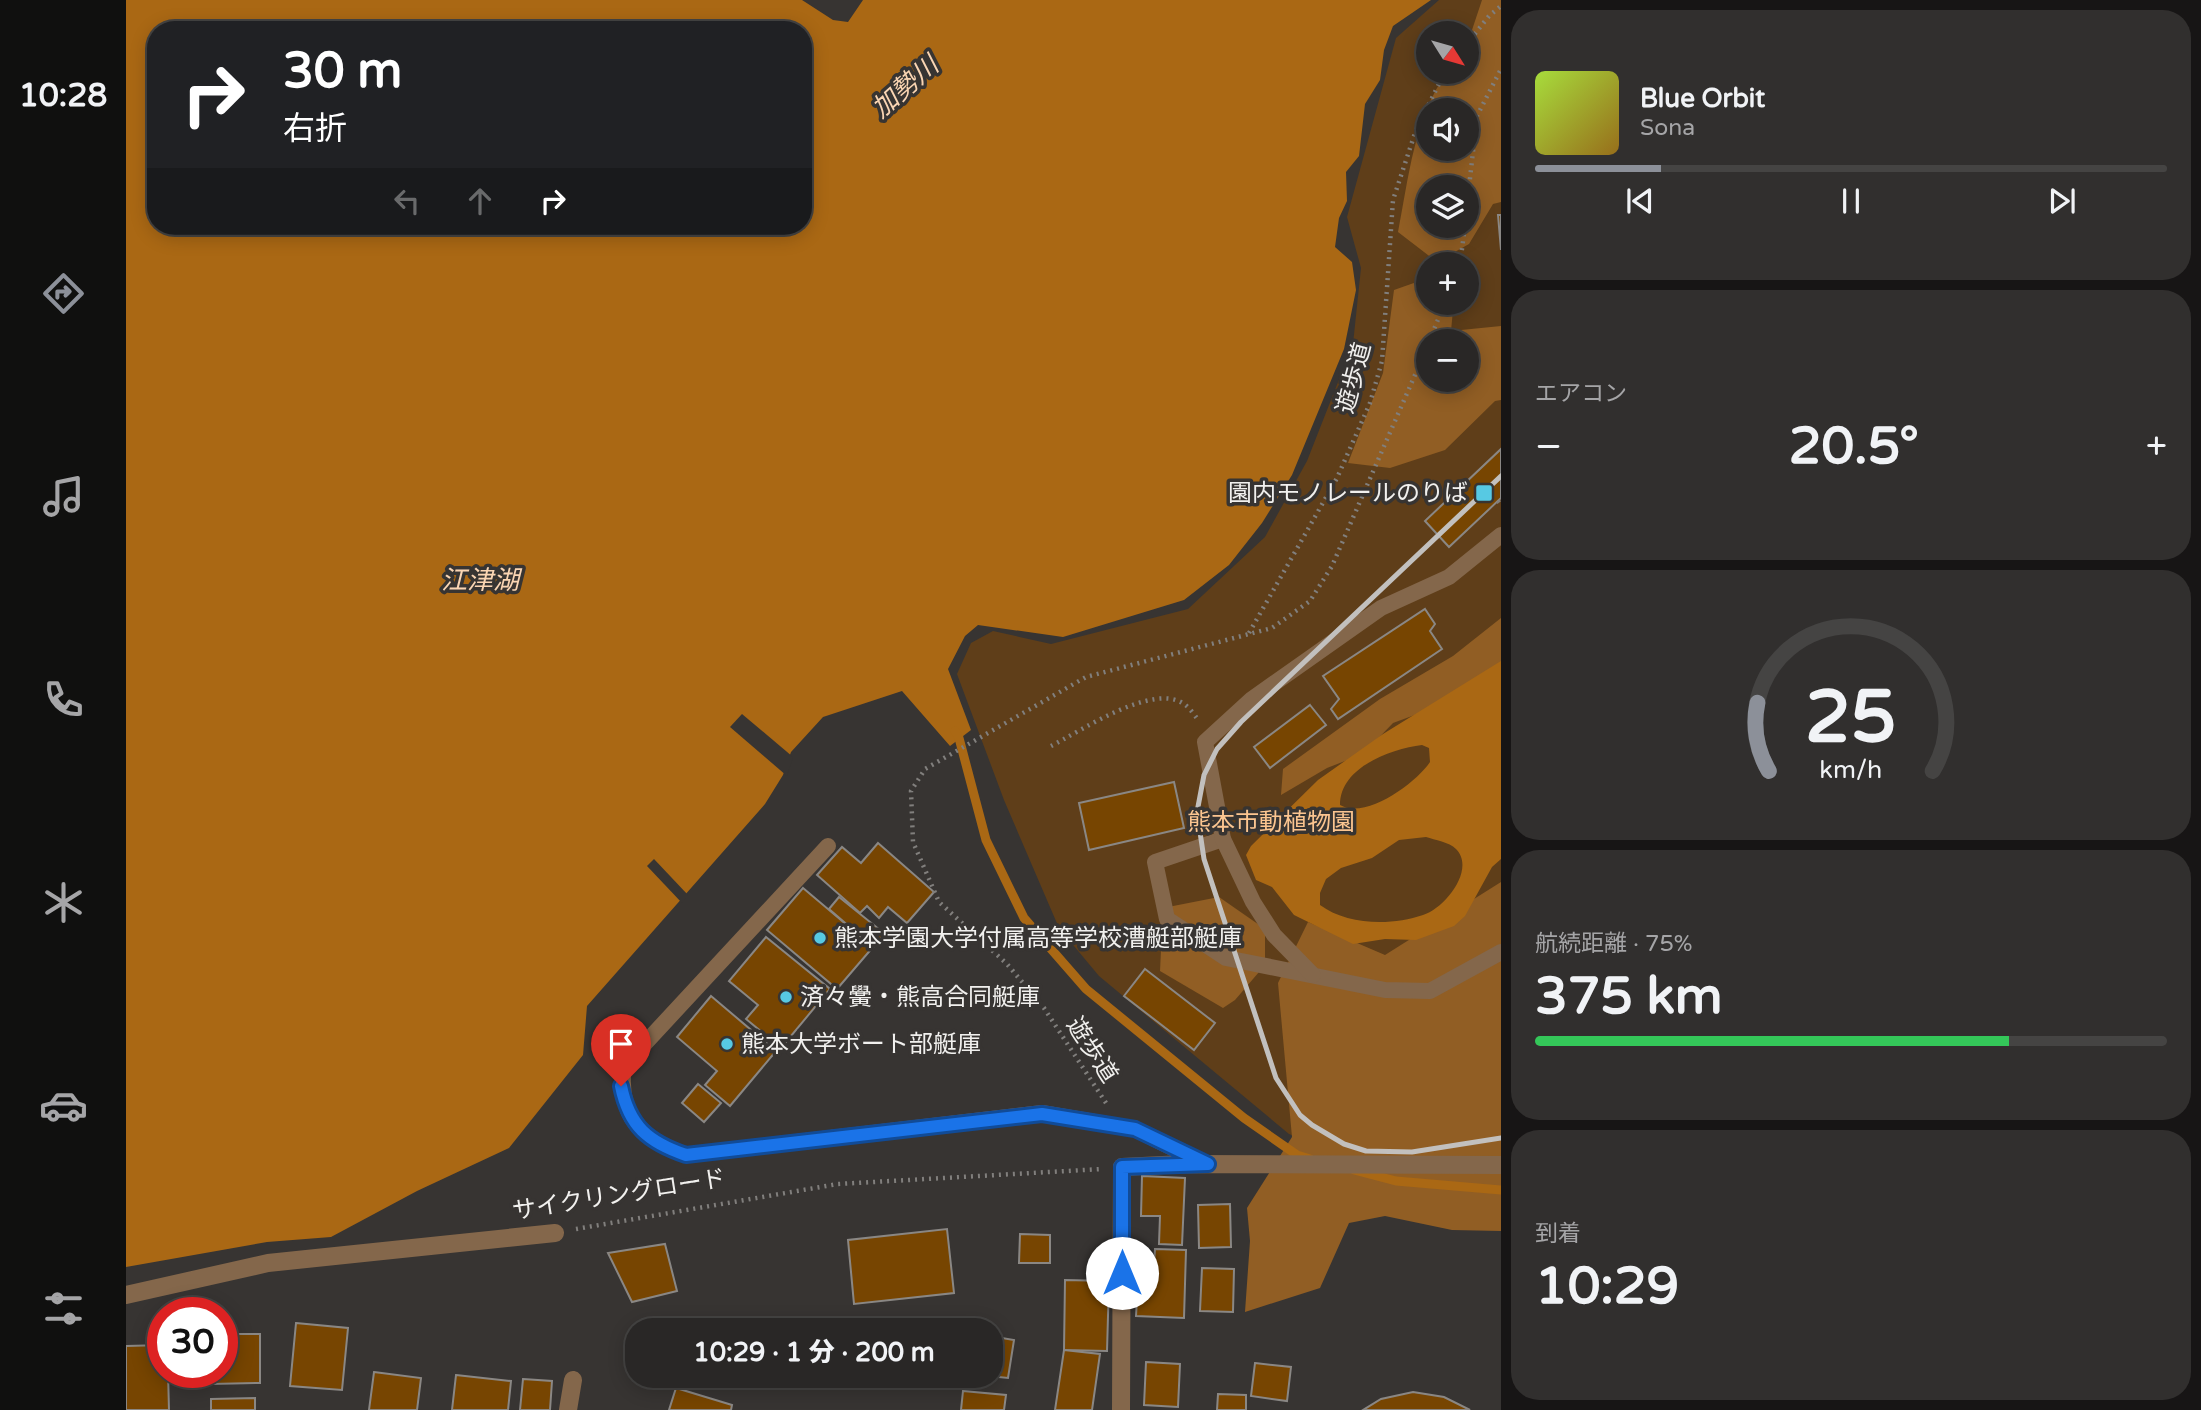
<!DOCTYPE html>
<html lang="ja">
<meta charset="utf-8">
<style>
:root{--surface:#292726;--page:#312f2e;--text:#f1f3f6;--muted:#a5a5a7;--line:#454443;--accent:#8c9099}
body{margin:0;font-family:"Varela Round","Noto Sans JP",sans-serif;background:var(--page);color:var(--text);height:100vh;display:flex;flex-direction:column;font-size:26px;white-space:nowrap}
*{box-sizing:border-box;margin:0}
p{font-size:23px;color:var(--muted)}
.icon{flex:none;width:38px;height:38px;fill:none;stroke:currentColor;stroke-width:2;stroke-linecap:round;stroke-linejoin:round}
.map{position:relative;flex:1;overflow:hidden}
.side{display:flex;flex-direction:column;gap:10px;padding:10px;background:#171515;width:700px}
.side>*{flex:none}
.top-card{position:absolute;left:21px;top:21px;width:665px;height:214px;border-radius:28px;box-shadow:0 4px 18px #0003,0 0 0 2px var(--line);background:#202124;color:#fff;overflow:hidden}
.needle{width:46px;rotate:127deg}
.fabs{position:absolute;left:1290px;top:21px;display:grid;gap:14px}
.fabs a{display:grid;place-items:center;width:63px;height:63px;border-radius:50%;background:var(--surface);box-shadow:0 4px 18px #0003,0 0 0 2px var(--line);font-size:35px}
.speed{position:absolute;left:21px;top:1297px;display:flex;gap:14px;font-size:35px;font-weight:700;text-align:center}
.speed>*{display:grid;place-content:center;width:91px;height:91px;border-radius:50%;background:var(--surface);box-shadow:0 4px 18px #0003,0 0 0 2px var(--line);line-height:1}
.speed .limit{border:10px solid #d22;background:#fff;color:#111}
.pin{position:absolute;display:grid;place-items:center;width:60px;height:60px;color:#fff;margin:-72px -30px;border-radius:50% 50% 50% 0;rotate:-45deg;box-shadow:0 0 7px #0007}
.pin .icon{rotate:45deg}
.me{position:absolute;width:77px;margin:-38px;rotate:0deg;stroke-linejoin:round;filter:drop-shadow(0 0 5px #0008)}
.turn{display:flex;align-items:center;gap:24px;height:147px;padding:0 21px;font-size:32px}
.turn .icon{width:91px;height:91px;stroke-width:2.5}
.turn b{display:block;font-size:49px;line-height:60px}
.lanes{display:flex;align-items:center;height:66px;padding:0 21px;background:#0003;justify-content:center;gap:35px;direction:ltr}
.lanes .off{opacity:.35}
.big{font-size:52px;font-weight:800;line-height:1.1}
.side .widget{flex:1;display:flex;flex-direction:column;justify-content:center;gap:10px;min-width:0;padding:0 24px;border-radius:28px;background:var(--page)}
.side .dial{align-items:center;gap:0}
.dial svg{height:182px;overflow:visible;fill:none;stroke:var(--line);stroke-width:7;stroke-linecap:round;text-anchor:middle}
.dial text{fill:var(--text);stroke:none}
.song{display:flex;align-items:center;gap:21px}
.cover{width:84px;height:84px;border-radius:10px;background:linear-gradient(135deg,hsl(80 70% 55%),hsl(40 70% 35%))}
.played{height:7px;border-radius:4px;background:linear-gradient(90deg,var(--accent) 20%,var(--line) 20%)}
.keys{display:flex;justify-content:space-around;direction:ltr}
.heat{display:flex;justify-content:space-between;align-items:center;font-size:38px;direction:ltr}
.charge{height:10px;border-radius:5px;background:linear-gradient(90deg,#34c759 75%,var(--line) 0)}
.trip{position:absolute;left:499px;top:1318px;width:378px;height:70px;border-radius:28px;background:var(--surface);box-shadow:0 4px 18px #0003,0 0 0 2px var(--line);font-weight:800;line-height:70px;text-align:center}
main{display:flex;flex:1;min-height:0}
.tabs{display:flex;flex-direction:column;width:126px;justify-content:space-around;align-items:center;background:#10100f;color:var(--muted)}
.tabs .icon{width:49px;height:49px}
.tabs .active{color:var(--accent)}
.tabs b{font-size:32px;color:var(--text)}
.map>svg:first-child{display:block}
.green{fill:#5f3e19;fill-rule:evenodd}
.forest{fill:#915e24;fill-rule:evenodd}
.water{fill:#aa6814;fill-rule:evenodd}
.pier{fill:#373432}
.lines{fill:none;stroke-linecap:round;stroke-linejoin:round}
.stream{stroke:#aa6814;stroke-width:9}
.building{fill:#774501;stroke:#8a8784;stroke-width:2}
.path{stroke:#817f7d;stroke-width:4.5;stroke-dasharray:2 5;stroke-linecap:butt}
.service{stroke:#84674b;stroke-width:16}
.minor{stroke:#84674b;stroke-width:18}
.rail{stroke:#c2c0be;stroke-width:5}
.route-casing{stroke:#114b97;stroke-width:18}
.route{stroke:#1a73e8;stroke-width:12}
.poi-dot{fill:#57c9e3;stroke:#373432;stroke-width:2.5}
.labels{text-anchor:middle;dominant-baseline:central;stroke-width:7;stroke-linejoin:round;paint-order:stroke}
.street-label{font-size:24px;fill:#f1f0ee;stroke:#373432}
.poi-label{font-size:24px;fill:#f1f0ee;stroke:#373432;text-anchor:start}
.park-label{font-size:24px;fill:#fbc590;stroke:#373432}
.water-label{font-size:26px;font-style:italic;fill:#fad5b3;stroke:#373432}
</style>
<main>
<nav class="tabs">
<b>10:28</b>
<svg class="icon active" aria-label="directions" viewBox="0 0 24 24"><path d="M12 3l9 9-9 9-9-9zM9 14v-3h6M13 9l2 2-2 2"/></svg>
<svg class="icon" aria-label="music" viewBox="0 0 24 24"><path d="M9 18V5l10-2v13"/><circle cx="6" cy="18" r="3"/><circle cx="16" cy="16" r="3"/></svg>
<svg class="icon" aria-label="phone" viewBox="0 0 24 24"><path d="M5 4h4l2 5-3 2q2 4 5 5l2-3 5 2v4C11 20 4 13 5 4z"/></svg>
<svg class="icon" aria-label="climate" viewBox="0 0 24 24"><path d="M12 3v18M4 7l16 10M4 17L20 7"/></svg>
<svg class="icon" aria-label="car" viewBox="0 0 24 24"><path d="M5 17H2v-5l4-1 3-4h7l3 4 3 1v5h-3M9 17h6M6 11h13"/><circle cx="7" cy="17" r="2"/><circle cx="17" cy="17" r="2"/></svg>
<svg class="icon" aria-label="filters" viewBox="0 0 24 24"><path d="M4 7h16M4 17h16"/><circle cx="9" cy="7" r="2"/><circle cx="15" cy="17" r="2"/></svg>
</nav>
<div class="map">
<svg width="1375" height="1410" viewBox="0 0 1375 1410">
<rect width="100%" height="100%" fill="#373432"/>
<!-- green -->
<path class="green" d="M1313,0h62v1149l-151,9 -61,-24 -190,-158 -40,-48 -55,-128 -47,-126 14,-31 22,-12 58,13 137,-35 77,-72 42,-76 46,-117 8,-76 -14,-51 49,-179zM1302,33h38v39h-38zM1302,110h38v39h-38zM1302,187h38v39h-38zM1302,264h38v39h-38zM1302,341h38v39h-38z"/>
<!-- forest -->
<g class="forest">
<path d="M1356,0h19v202l-8,2 -24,40 -32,18 -39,-30c11,-56 16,-113 49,-160h19l1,-27zM1302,110h38v39h-38zM1302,187h38v39h-38z"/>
<path d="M1302,278v25h20l5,7 -2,21 50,-5v74l-6,1 -50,49 -55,18 -42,-5 35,-90 11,-83zM1302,341h38v39h-38z"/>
<polygon points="1375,618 1375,674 1324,702 1267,723 1237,754 1201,768 1155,795 1157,769 1254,699 1327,656"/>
<polygon points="1375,882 1375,1231 1326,1230 1259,1216 1223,1223 1194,1288 1119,1312 1124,1241 1121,1208 1166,1137 1152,983 1182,922 1259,955"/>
<polygon points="1093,897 1139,929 1139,965 1109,1000 1097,1008 1034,971 1037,908"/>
</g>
<!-- water -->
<g class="water">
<path d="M0,0h676l31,20 15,2 15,-22h568l-38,26 -9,24 -4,30 -15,24 -6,52 -13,16 1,29 -8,17 -4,29 17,15 4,28 -12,59 -52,126 -30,48 -33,42 -45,35 -121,37 -85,-12 -13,11 -17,33 23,61 -21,16 -48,-55 -79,26 -32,35 -8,23 -18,29 -178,202 -4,49 -74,93 -92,43 -86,46 -64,5 -141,25zM30,30h647v196h-647z"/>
<path d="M1375,661v198l-9,8 -27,49 -11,10 -38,14 -31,-1 -32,5 -59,-29 -22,-28 -16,-7 -10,-25 5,-9 67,-66 65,-46zM1296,745l7,3 1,14c-14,21 -64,58 -90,43 0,-38 51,-56 82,-60zM1300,837c9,3 23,5 30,12 20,20 -11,59 -33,66 -32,11 -76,10 -103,-10v-12l6,-14 15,-11 31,-10 27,-18z"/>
</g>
<!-- pier -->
<g class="pier">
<polygon points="616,714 667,757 661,776 604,727"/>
<polygon points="528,859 562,895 556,903 521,866"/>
</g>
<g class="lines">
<!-- stream -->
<g class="stream">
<polyline points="829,731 833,738 860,840 898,918 960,989 1118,1118 1171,1155 1184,1159"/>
<polyline points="1228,1170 1270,1181 1375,1190"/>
</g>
</g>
<!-- building -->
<g class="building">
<polygon points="1372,215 1375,215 1375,250"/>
<polygon points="1375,449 1375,498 1323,547 1299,521"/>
<polygon points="1299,609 1309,624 1304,631 1316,649 1212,719 1205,709 1213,699 1197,676"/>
<polygon points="1184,705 1200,725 1144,768 1128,747"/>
<polygon points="1048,782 1058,828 963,850 953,803"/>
<polygon points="752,843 808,892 781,923 762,907 753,918 741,906 734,913 691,875 716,847 735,863"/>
<polygon points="677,888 747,947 711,989 641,930"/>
<polygon points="713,897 759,934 747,947 703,909"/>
<polygon points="640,937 704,989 655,1048 620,1019 632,1005 603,981"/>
<polygon points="1019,969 1089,1023 1068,1050 998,996"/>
<polygon points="585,996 650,1051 604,1106 579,1085 591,1071 551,1037"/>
<polygon points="572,1084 595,1103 578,1122 556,1103"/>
<polygon points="1016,1176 1059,1178 1056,1245 1033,1244 1034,1216 1015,1216"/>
<polygon points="1104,1204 1105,1247 1073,1248 1072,1205"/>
<polygon points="821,1229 828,1293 728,1304 722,1240"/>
<polygon points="894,1234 924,1235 924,1263 893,1263"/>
<polygon points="539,1244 551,1291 506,1302 482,1253"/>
<polygon points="1029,1249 1060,1250 1058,1318 1010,1316 1012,1283 1027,1284"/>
<polygon points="1076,1268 1108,1269 1107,1312 1074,1311"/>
<polygon points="939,1280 983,1281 981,1351 938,1350"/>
<polygon points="170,1323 222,1328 216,1390 164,1386"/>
<polygon points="96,1334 134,1334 134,1383 84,1384 84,1372 96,1372"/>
<polygon points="864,1336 888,1340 882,1378 863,1376"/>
<polygon points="37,1345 37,1372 42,1372 43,1410 0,1410 0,1346"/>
<polygon points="938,1350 974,1354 966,1410 929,1410"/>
<polygon points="1020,1362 1054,1364 1052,1407 1018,1405"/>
<polygon points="1129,1363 1165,1367 1161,1401 1125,1396"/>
<polygon points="248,1372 295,1378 291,1410 243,1410"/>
<polygon points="330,1375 385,1381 382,1410 326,1410"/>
<polygon points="397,1379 426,1381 424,1410 394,1410"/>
<polygon points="550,1388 606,1405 605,1410 543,1410"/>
<polygon points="837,1391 880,1395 878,1410 835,1410"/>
<polygon points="1287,1392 1318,1397 1344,1410 1237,1410 1255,1399"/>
<polygon points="1092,1394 1120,1395 1120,1410 1091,1410"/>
<polygon points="129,1398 129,1410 85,1410 85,1399"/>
</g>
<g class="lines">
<!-- path -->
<g class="path">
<polyline points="1340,45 1363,16 1375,6"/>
<polyline points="1340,214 1351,116 1375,69"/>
<polyline points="1334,264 1339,226"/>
<polyline points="1303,341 1319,303"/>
<polyline points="1372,501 1375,505"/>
<polyline points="1123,633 1211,478 1244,403 1256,361 1267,200 1290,130 1319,72"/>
<path d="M925,746c30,-15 102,-64 133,-42 6,4 11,12 15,17"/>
<polyline points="980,1103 918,1008 881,964 813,902 787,842 785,791 799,769 960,677 1146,628 1184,601 1206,566 1302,345"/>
<polyline points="450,1229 712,1184 976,1169"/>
</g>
<!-- service -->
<g class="service">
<polyline points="1097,839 1029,862 1041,919 1100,958 1259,990 1304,991 1375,952"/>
<path d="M702,846l-204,220c-7,50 17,73 62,89l356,-42 93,16 72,36"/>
<polyline points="1187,975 1148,935 1127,902 1097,839 1079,742 1126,699 1255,608 1323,577 1375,535"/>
</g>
<!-- minor -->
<g class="minor">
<polyline points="0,1295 142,1263 429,1233"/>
<polyline points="442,1410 447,1380"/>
<polyline points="995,1410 996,1167 1057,1164 1375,1165"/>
</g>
<!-- rail -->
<polyline class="rail" points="1375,476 1115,722 1091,749 1078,775 1071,812 1078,859 1150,1078 1174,1115 1186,1125 1218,1144 1240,1151 1286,1152 1375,1138"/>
</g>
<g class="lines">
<!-- route casing -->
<g class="route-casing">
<path id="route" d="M495,1086c8,40 27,56 65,69l356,-41 93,15 73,35 -86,3v106"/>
</g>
<!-- route -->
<use href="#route" class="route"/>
</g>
<!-- markers -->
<g class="poi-dot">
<rect x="1349" y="484" width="18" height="18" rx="3.5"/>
<circle cx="694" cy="938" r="7"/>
<circle cx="660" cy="997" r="7"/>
<circle cx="601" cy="1044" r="7"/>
</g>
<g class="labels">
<!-- street labels -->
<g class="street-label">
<text transform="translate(1228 378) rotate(-75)">遊歩道</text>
<text transform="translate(966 1050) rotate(57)">遊歩道</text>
<text transform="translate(493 1195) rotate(-9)">サイクリングロード</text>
</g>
<!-- poi labels -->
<g class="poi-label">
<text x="1342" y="493" text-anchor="end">園内モノレールのりば</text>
<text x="708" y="938">熊本学園大学付属高等学校漕艇部艇庫</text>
<text x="674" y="997">済々黌・熊高合同艇庫</text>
<text x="615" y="1044">熊本大学ボート部艇庫</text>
</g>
<!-- park labels -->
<g class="park-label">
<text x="1145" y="822">熊本市動植物園</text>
</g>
<!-- water labels -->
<g class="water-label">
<text transform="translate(779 87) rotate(-41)">加勢川</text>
<text x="354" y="580">江津湖</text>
</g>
</g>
</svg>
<div class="fabs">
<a><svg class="needle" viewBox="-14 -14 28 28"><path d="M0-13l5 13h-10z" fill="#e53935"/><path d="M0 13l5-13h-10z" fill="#a5a5a7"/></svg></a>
<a><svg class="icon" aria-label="sound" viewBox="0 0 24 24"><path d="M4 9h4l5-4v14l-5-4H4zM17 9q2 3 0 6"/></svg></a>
<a><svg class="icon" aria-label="layers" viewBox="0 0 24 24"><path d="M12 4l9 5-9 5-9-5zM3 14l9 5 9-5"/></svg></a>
<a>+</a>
<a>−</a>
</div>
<div class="speed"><div class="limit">30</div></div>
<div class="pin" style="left:495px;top:1086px;background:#d93025"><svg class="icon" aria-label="arrive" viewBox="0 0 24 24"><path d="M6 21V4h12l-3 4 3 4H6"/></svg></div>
<svg class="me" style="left:996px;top:1273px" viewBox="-20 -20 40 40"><circle r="19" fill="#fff"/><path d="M0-13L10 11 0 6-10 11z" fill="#1a73e8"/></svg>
<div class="trip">10:29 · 1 分 · 200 m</div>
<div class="top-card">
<div class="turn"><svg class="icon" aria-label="right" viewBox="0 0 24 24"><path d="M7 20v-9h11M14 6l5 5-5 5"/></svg><div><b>30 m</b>右折</div></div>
<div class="lanes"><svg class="icon off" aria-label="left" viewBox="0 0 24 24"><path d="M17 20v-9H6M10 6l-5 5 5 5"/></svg><svg class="icon off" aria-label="ahead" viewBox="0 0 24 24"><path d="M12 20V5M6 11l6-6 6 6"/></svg><svg class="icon" aria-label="right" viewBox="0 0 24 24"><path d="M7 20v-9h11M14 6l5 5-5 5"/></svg></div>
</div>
</div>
<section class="side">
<div class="widget">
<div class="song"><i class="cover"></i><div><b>Blue Orbit</b><p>Sona</p></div></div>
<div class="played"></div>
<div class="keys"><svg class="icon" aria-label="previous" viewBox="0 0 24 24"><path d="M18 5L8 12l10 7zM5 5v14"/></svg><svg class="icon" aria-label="pause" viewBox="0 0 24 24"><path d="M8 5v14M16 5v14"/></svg><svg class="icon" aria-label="next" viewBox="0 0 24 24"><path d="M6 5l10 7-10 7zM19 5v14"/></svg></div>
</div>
<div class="widget"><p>エアコン</p>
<div class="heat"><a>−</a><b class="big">20.5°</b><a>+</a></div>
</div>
<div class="widget dial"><svg viewBox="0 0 100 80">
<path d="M14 69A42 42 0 1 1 86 69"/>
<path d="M14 69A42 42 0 0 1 9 39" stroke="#8c9099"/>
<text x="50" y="56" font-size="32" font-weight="700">25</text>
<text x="50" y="72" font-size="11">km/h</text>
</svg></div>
<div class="widget"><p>航続距離 · 75%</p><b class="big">375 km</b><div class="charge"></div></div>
<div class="widget"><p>到着</p><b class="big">10:29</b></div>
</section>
</main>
